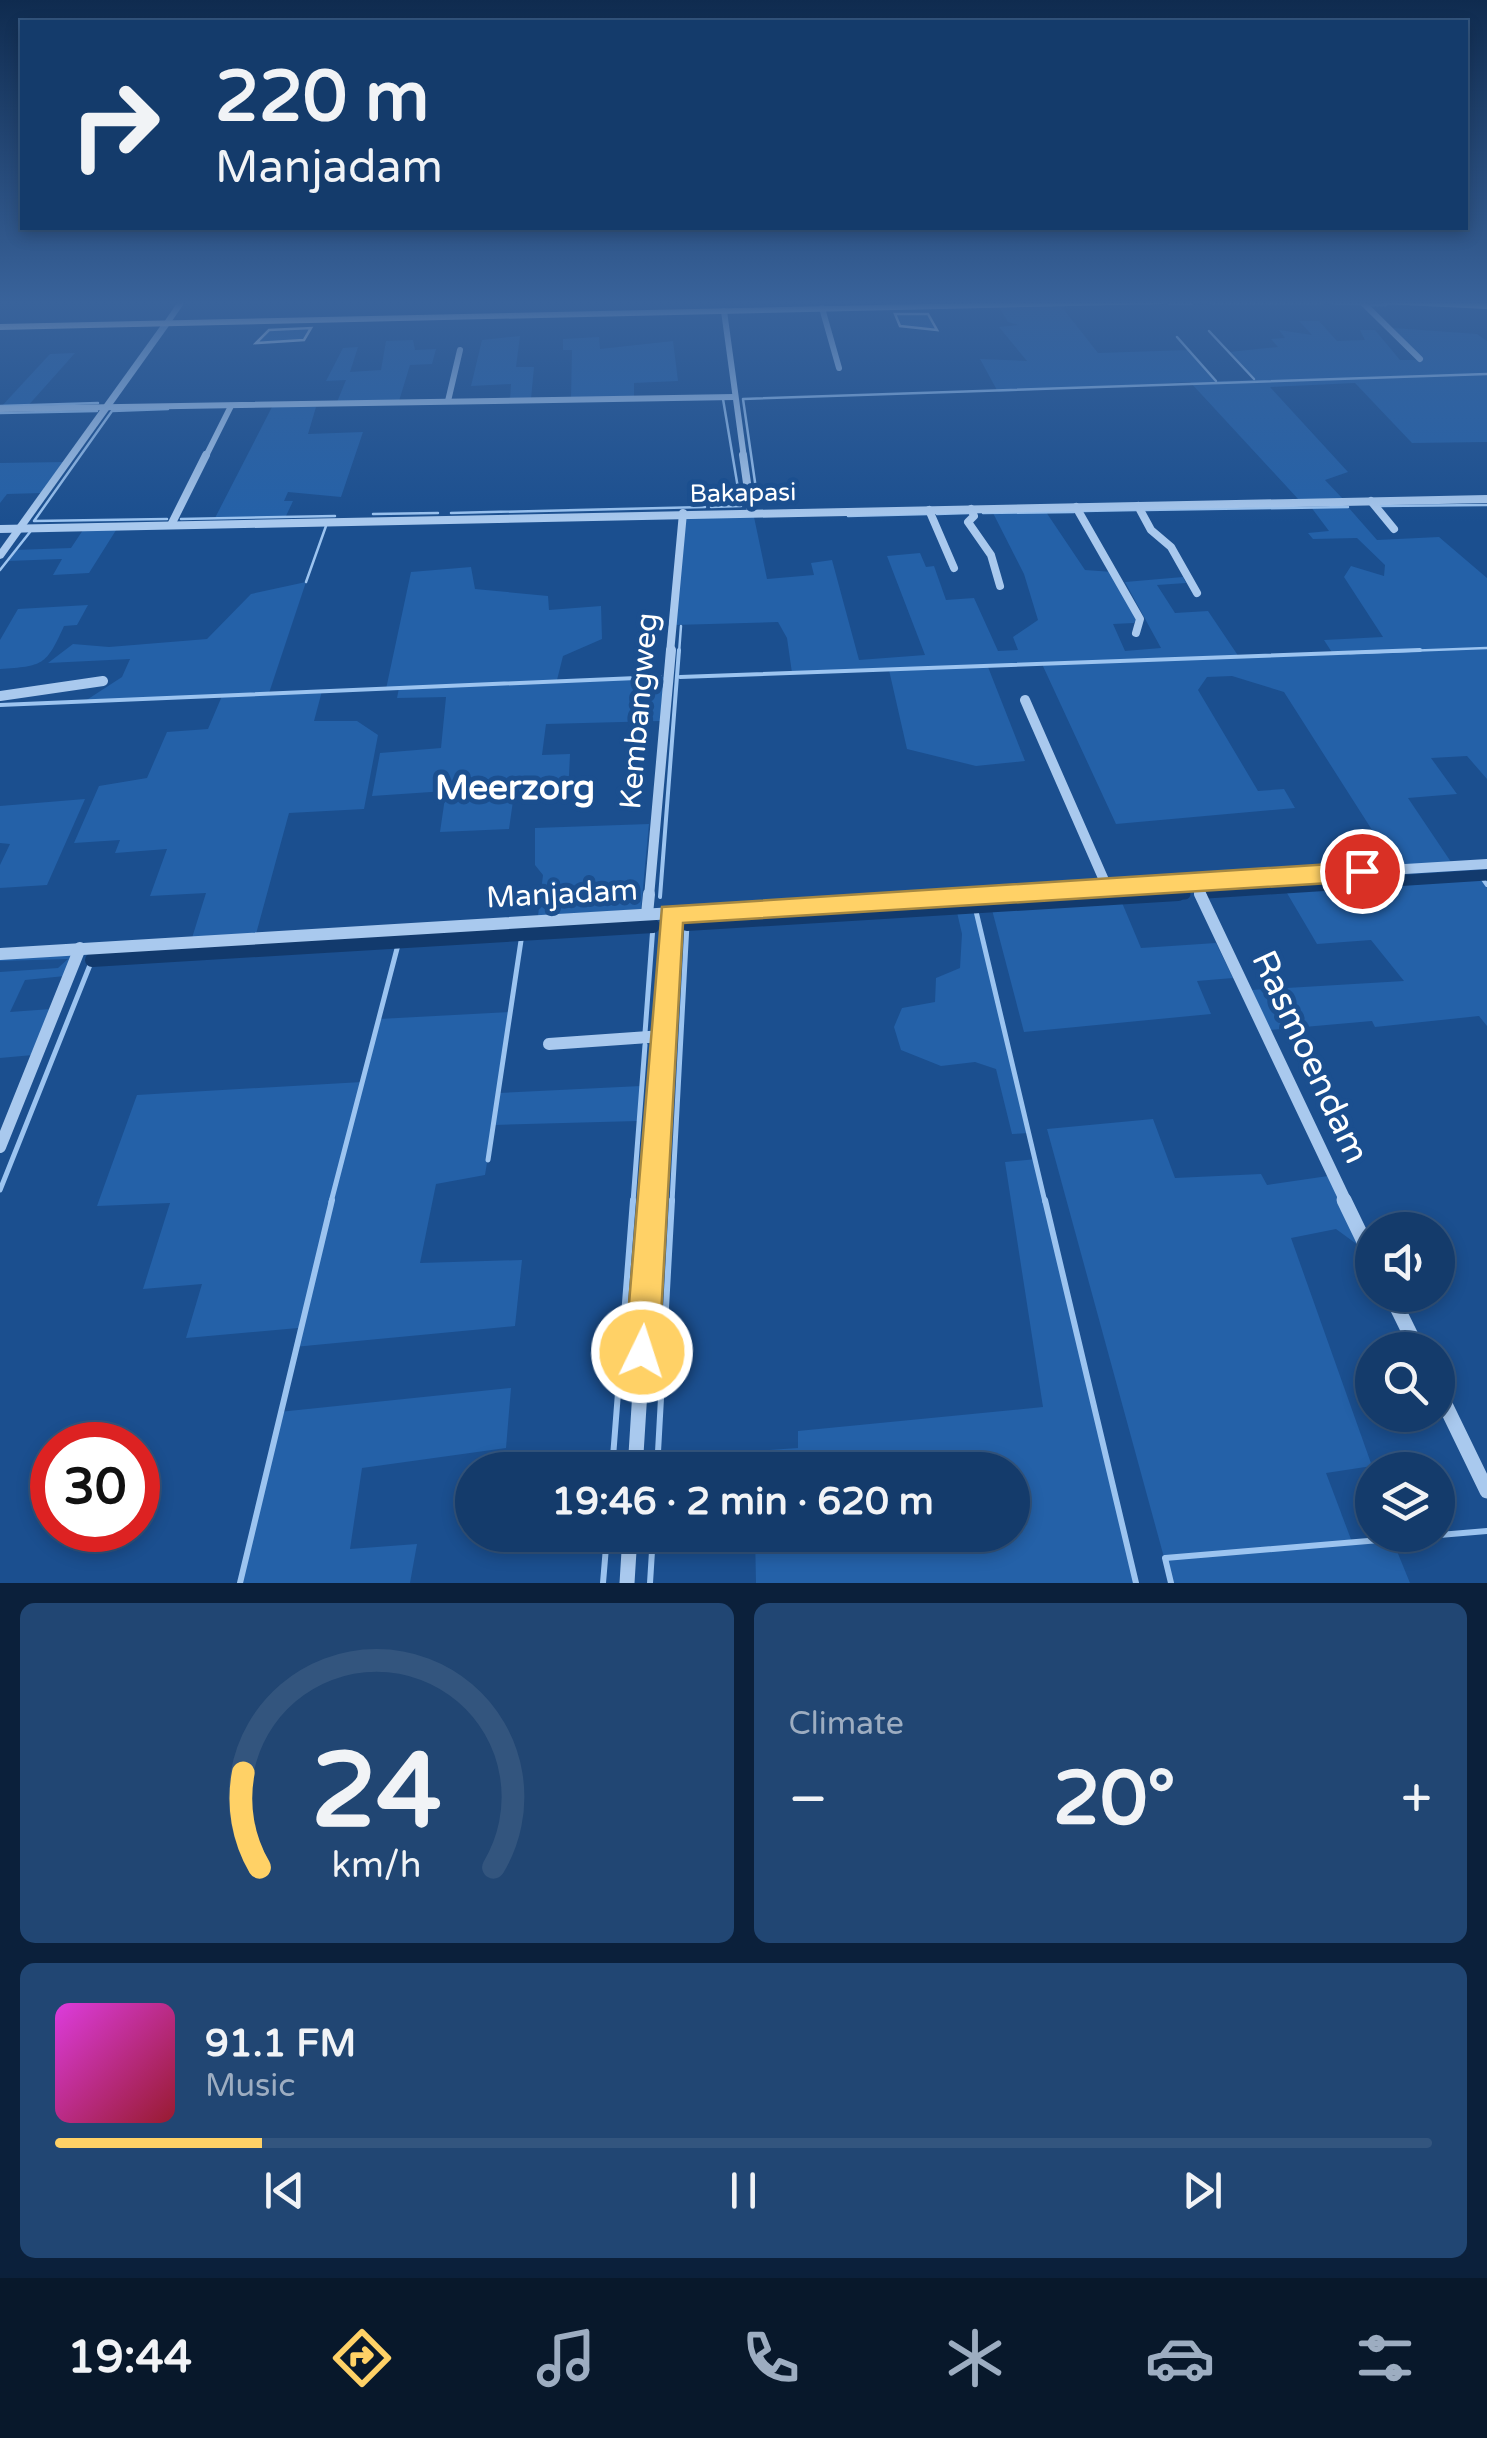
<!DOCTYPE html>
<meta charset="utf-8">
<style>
:root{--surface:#143b6b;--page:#214673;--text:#f1f3f6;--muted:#9dadc1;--line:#33557e;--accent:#ffd166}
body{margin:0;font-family:"Varela Round",sans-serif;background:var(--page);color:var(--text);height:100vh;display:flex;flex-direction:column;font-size:38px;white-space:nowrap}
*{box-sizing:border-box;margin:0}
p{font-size:32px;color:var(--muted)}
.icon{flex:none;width:55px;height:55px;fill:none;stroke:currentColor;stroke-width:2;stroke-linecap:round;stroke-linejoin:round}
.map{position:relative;height:1583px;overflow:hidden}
.drawer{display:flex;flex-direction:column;gap:20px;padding:20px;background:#0b203b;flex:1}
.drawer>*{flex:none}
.hud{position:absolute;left:20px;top:20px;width:1448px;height:210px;border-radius:0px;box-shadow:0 5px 15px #0003,0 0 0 2px var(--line);background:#143b6b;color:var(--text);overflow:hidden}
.fabs{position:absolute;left:1355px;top:1212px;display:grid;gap:20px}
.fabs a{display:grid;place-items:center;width:100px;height:100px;border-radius:50%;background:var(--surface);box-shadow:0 5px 15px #0003,0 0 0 2px var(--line);font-size:50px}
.speed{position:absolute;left:30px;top:1422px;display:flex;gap:20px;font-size:50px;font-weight:700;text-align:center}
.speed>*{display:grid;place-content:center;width:130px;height:130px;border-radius:50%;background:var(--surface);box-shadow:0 5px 15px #0003,0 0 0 2px var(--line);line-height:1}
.speed .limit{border:15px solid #d22;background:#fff;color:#111}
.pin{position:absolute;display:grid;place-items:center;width:85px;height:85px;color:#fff;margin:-42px;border:5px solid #fff;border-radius:50%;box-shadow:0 2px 10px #0007}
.me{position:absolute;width:110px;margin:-55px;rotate:4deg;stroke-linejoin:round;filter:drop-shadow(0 0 8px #0008)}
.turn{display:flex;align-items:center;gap:35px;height:210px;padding:0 30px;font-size:45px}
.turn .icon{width:130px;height:130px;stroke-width:2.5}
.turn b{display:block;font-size:70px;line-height:85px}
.big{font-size:75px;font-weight:700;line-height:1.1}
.drawer .tile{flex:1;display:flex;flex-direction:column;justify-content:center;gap:15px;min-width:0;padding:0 35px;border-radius:15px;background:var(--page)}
.drawer .dial{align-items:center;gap:0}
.dial svg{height:260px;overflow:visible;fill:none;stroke:var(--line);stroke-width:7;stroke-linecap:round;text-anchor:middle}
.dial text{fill:var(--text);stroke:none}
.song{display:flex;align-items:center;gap:30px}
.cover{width:120px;height:120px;border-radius:15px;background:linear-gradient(135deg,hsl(300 70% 55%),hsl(350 70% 35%))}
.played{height:10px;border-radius:5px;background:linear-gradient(90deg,var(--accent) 15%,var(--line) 15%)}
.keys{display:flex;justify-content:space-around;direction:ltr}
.heat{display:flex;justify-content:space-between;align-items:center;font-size:55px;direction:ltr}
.drawer .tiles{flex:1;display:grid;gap:20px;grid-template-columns:1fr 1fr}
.tile:last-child{grid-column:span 2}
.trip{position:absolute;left:455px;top:1452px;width:575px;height:100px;border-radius:50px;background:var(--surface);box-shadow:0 5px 15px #0003,0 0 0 2px var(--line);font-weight:700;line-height:100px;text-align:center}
.dock{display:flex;height:160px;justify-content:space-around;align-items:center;background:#08182b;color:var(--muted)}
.dock .icon{width:70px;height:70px}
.dock .selected{color:var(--accent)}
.dock b{font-size:45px;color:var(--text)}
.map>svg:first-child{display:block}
.green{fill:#2461a8}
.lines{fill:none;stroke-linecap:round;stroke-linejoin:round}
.stream-far3{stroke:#9cc4f0;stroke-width:2.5}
.stream-far2{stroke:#9cc4f0;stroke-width:4}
.stream-far1{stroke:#9cc4f0;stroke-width:5}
.stream{stroke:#9cc4f0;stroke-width:6}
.canal-far1{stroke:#123a6d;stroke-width:11}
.canal{stroke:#123a6d;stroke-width:14}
.building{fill:#2a66ad;stroke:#cfe3fa;stroke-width:2.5}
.minor-far4{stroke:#a9c9ee;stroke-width:6}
.minor-far3{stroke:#a9c9ee;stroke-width:8}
.minor-far2{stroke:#a9c9ee;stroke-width:10}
.minor-far1{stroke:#a9c9ee;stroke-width:12}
.minor{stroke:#a9c9ee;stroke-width:15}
.tertiary{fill:#a9c9ee;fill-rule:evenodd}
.primary{fill:#f0f6ff;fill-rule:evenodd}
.route{fill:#ffd166;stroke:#a68842;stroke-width:2.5}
.labels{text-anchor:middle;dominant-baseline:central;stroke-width:10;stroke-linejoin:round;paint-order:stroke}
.far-street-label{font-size:25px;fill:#fff;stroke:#1b4f8f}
.street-label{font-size:30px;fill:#fff;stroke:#1b4f8f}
.quarter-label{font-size:35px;font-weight:bold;fill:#fff;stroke:#1b4f8f}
.near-street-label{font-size:35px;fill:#fff;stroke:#1b4f8f}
</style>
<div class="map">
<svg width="1487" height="1583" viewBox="0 0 1487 1583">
<rect width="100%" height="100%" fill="#1b4f8f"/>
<!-- green -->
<g class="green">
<polygon points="1061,306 1098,353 1189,350 1216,381 1254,380 1229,352 1278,347 1271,339 1285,338 1279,330 1312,335 1299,321 1319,321 1337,341 1365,340 1360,330 1375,330 1400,360 1421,360 1393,328 1477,334 1487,341 1487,442 1412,443 1355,383 1270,387 1348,472 1325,480 1342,498 1299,500 1190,382 998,392 980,359 1027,361 999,327 1019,325 1008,322 999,307"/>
<polygon points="520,336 516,367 534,367 531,399 510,399 511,384 471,386 482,340"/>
<polygon points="599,337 600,349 673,341 678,381 634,383 634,398 571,399 572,350 563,350 563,339"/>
<polygon points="413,340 415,350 436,349 432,364 410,365 399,401 337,402 346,380 326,381 343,348 358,347 350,372 381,370 386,341"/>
<polygon points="75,353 26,408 0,408 50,354"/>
<polygon points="272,407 316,407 308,434 363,432 341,497 288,492 284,501 293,501 286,516 215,518"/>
<polygon points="65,462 42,493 7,494 0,503 0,463"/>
<polygon points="1311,507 1348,507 1377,540 1439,537 1487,578 1487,779 1467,756 1431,758 1457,794 1408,798 1451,862 1395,866 1284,692 1232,676 1207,677 1198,690 1258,791 1284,789 1295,808 1116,824 1042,664 988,667 1025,761 976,766 907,749 889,670 792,673 787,638 778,622 674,625 685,518 754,517 767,579 814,575 811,563 832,560 859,660 925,655 887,556 920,553 926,567 934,566 946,600 974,598 998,651 1018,650 1013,637 1038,620 1024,574 993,513 1046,512 1085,570 1113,572 1138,617 1134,623 1113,624 1125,651 1161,648 1125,582 1183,577 1186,583 1157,585 1175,613 1208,611 1239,657 1333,654 1324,640 1383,637 1344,577 1351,566 1384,576 1385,565 1357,538 1313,539 1308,533 1329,531"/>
<polygon points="85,527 118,527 89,573 53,575 62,559 7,561 14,550 71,548"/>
<polygon points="471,567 475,589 548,596 549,610 601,606 602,639 563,656 557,680 664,677 660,721 546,724 542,755 570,754 568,797 513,801 509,829 440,832 446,791 372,796 380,753 441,748 446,697 397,698 399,688 386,689 411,572"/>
<polygon points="306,582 269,693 322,691 314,721 357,721 378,735 364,809 289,813 256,934 192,938 206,893 150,896 167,849 115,853 120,840 74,843 99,786 147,778 167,732 208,729 222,696 85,701 122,677 130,659 48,663 73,644 109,647 207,639 251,594"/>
<path d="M88,605l-11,20 -13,1c-18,40 -21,40 -64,43v-29l18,-31z"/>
<polygon points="85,799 47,885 0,888 0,865 10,844 0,843 0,806"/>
<polygon points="649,824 641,909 538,916 543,875 535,865 535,828"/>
<polygon points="1480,875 1487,885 1487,1026 1479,1016 1375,1027 1372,1021 1270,1030 1252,990 1404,981 1371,940 1317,944 1284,888"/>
<polygon points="1120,898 1141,948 1216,943 1233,978 1197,981 1211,1014 1024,1032 991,906"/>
<polygon points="975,907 1030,1133 1012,1134 996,1069 975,1062 941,1066 901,1050 894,1027 902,1008 935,1002 936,978 960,968 962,934 956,908"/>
<polygon points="65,952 73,956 65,976 25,980 10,1012 51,1009 33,1055 0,1058 0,972 58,968 68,959 0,961 0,956"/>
<polygon points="510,1012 499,1093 641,1086 638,1121 493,1125 485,1175 436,1184 420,1263 522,1260 515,1326 294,1347 298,1328 186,1338 202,1284 143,1289 170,1203 97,1206 137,1095 362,1082 379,1019"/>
<polygon points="1153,1119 1175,1178 1261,1174 1267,1185 1328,1176 1362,1248 1336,1229 1291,1238 1372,1466 1326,1473 1352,1542 1392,1539 1410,1583 1171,1583 1047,1129"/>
<polygon points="1037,1159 1136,1583 756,1583 755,1535 1012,1535 1012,1470 754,1470 753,1451 798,1448 798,1431 1043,1407 1005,1162"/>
<polygon points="511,1388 506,1448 362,1468 350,1549 417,1544 410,1583 240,1583 279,1412"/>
</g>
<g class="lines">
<!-- stream-far3 -->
<g class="stream-far3">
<polyline points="1211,303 1323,303"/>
<polyline points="1333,303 1360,304"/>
<polyline points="1169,304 1192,304"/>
<polyline points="1371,305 1386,305"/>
<polyline points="1209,331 1254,379"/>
<polyline points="1177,337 1216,381"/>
<polyline points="0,406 98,403"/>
<polyline points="0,413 97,411"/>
<polyline points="757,496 743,399 1487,374"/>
<polyline points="1378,506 1487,505"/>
<polyline points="711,507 741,506 723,399"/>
<polyline points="1145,510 1348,507"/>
<polyline points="1083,511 1136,510"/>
<polyline points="451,513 705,507"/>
<polyline points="983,513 1074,512"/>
<polyline points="373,514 438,513"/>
<polyline points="937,514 969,513"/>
<polyline points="848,516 928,514"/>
<polyline points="167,519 34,521 112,411 168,409"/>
<polyline points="181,519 335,516"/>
<polyline points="0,570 30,532"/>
<polyline points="306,582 326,526"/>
<polyline points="679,653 681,626"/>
<polyline points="1350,653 1487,648"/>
</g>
<!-- stream-far2 -->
<g class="stream-far2">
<polyline points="680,677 1420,650"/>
<polyline points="0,705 660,677"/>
<polyline points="1480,875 1487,885"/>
<polyline points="660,897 679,650"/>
</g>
<!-- stream-far1 -->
<g class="stream-far1">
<polyline points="975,907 1045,1202"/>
<polyline points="645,1033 653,926"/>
<polyline points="488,1160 522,934"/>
<polyline points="0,1190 92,960"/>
<polyline points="331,1202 399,941"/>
<polyline points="633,1202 645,1045"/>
<polyline points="672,1202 687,924"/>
</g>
<!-- stream -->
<g class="stream">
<polyline points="1045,1200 1136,1583"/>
<polyline points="612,1470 633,1200"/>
<polyline points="657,1470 672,1200"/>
<polyline points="240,1583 332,1200"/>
<polyline points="603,1583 607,1535"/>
<polyline points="650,1583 653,1535"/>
<polyline points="1171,1583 1165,1558 1487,1531"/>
</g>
<!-- canal-far1 -->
<g class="canal-far1">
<polyline points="1207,893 1487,875"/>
<polyline points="1136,897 1185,894"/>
</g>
<!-- canal -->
<g class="canal">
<polyline points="687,924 1178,894"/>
<polyline points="92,960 653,926"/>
</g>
</g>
<!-- building -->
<g class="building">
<polygon points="895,314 928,314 937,330 900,326"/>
<polygon points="311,328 304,340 256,343 269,330"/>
</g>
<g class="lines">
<!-- minor-far4 -->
<g class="minor-far4">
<polyline points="1361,301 1420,359"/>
<polyline points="822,308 839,368"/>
<polyline points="724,311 744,458"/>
<polyline points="167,323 182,301"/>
<polyline points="448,401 460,350"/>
<polyline points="0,409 734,397"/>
<polyline points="205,458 231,406"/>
</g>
<!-- minor-far3 -->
<g class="minor-far3">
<polyline points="743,455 751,511"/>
<polyline points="1371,501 1394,529"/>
<polyline points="1138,506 1151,530 1171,547 1197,593"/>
<polyline points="1076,507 1140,619 1136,633"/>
<polyline points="971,509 974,516 968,522 991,555 1000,586"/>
<polyline points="929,510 954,568"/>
<polyline points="172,523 206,455"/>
<polyline points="0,529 1487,499"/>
<polyline points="670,653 683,513"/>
</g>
<!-- minor-far2 -->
<g class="minor-far2">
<polyline points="0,696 103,681"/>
<polyline points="1025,700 1107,887"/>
<polyline points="1194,881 1202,897"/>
<polyline points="649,897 671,650"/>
<polyline points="943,897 1487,864"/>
</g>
<!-- minor-far1 -->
<g class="minor-far1">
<polyline points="1200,894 1346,1202"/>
<polyline points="647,914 649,894"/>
<polyline points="0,954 984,894"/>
<polyline points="549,1044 663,1036"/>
<polyline points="0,1147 80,948"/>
<polyline points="652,1202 670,914"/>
</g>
<!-- minor -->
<g class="minor">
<polyline points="1344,1200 1372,1258"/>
<polyline points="1391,1295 1418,1350"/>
<polyline points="1438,1390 1487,1491"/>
<polyline points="635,1470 652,1200"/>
<polyline points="627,1583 630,1535"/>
</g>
<!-- tertiary -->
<polygon class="tertiary" points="164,321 171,323 3,558 0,559 0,549"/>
<!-- primary -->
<g class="primary">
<polygon points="1060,301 1167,301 1163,304 0,330 0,324"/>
<polygon points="1378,301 1487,303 1487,309 1382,304"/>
</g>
</g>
<!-- sky -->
<linearGradient id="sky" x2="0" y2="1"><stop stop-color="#0f2b4f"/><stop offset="0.58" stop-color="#39639b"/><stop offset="1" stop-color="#39639b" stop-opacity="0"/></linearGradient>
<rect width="1487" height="522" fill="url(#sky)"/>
<!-- route -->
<polygon class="route" points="1362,862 1375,871 1362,881 683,923 659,1352 654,1364 642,1369 630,1364 625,1352 662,907"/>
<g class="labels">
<!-- far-street labels -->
<g class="far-street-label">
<text transform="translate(743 493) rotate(-1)">Bakapasi</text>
</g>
<!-- street labels -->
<g class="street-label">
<text transform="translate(639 711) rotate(-85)">Kembangweg</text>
<text transform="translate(562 894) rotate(-3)">Manjadam</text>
</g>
<!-- quarter labels -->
<g class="quarter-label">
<text x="515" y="788">Meerzorg</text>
</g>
<!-- near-street labels -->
<g class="near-street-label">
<text transform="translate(1310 1057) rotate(65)">Rasmoendam</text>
</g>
</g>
</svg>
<div class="fabs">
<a><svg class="icon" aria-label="sound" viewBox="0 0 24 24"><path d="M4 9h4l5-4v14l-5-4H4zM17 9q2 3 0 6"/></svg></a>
<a><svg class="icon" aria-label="search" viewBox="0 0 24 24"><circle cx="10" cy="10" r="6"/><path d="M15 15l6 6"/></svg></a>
<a><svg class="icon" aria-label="layers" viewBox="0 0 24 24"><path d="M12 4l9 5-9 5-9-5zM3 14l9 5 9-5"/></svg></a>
</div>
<div class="speed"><div class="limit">30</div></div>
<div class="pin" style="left:1362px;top:871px;background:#d93025"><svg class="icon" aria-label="arrive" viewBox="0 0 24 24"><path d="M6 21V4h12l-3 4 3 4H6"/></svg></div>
<svg class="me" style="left:642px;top:1352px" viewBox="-20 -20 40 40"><circle r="17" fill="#ffd166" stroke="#fff" stroke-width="3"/><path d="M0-11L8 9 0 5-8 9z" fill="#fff"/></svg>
<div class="trip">19:46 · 2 min · 620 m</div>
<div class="hud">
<div class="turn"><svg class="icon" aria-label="right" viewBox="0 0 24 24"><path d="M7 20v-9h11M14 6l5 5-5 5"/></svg><div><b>220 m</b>Manjadam</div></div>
</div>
</div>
<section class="drawer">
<div class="tiles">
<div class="tile dial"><svg viewBox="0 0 100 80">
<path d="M14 69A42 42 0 1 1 86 69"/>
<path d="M14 69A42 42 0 0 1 9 40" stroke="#ffd166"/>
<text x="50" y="56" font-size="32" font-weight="700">24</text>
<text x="50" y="72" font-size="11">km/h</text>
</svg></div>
<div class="tile"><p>Climate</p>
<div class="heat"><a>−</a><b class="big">20°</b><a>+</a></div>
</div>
<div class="tile">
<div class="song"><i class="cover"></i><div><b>91.1 FM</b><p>Music</p></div></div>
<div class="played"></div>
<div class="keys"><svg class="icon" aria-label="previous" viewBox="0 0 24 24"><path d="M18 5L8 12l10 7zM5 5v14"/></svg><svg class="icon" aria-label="pause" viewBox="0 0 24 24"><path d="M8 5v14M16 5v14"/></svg><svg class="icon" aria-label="next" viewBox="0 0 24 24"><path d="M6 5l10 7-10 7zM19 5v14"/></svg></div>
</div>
</div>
</section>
<nav class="dock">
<b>19:44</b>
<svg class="icon selected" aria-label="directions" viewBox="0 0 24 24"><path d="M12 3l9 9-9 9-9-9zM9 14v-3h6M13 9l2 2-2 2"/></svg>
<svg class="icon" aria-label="music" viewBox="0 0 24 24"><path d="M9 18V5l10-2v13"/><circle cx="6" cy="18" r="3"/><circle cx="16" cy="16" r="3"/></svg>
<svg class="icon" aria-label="phone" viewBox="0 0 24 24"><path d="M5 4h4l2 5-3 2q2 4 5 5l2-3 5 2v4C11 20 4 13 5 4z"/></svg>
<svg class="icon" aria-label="climate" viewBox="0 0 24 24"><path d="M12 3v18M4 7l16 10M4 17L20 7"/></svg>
<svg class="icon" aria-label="car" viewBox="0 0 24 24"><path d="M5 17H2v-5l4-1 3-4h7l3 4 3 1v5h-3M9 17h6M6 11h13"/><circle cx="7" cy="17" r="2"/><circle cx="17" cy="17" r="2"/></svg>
<svg class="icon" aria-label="filters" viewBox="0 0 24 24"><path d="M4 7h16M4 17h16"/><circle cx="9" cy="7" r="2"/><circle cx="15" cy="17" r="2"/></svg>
</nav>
